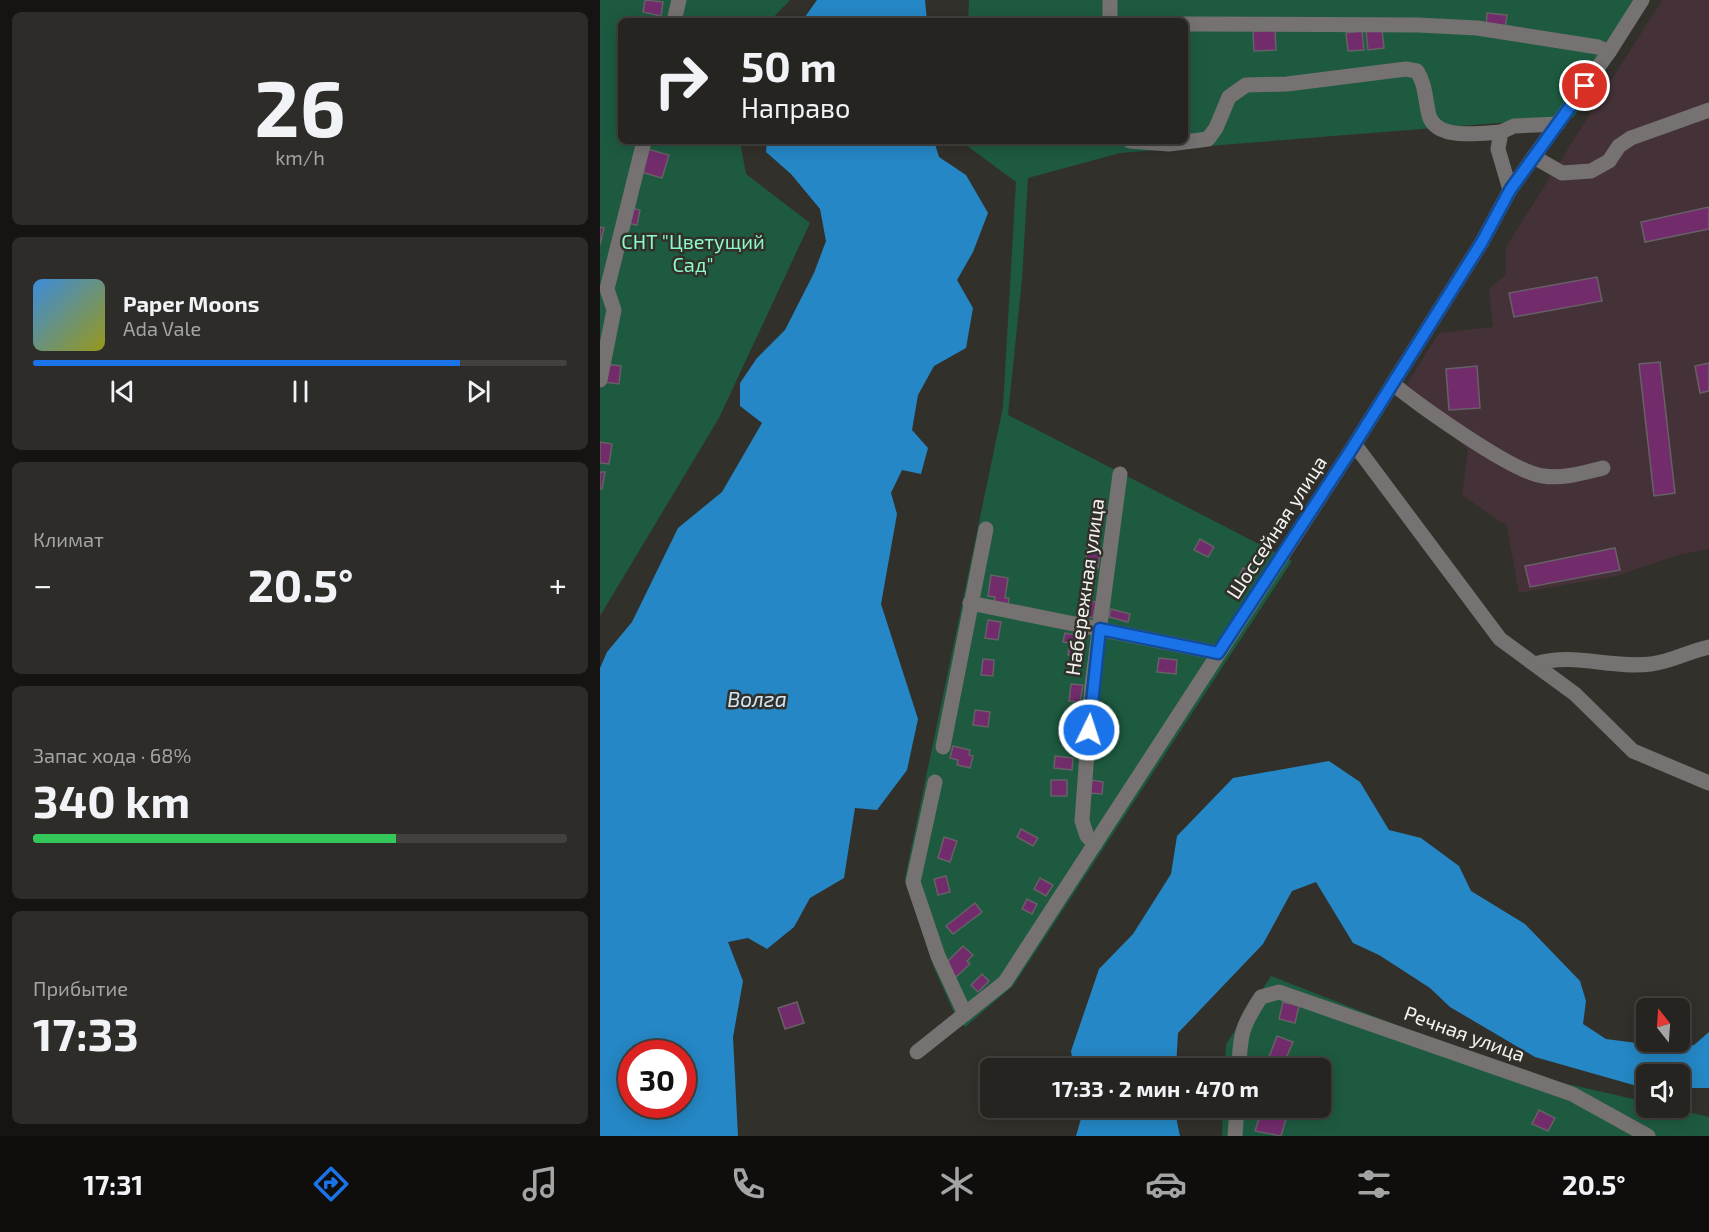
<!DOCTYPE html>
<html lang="ru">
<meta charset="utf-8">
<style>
:root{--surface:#262420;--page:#2e2c29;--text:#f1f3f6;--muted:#a4a4a5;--line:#42413e;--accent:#1a73e8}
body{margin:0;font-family:"Exo 2",sans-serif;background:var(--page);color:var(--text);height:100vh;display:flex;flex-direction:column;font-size:22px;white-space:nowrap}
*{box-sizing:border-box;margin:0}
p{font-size:20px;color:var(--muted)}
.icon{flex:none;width:33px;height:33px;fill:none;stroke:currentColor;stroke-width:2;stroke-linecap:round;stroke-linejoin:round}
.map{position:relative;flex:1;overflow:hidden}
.details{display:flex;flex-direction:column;gap:12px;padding:12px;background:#151412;width:600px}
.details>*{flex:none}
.guide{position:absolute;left:18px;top:18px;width:570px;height:126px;border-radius:9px;box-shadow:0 3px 15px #0003,0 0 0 2px var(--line);background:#262420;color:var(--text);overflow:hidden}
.needle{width:39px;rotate:343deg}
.controls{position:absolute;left:1036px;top:998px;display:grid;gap:12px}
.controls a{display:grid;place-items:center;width:54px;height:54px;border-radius:9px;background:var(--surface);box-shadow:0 3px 15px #0003,0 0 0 2px var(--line);font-size:30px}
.speed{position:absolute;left:18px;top:1040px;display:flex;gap:12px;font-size:30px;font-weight:700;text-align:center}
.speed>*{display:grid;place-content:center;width:78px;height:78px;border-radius:50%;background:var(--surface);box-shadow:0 3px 15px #0003,0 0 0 2px var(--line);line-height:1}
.speed .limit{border:9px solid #d22;background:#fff;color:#111}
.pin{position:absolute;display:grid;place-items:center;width:51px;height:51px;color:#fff;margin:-26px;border:3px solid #fff;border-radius:50%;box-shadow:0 2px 6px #0007}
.me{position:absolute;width:66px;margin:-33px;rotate:4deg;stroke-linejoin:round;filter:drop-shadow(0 0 4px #0008)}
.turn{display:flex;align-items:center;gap:21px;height:126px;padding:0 24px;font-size:27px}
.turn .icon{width:78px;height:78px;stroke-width:2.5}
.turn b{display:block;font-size:42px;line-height:51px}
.big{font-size:45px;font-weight:700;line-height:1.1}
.details .card{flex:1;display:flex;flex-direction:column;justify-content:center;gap:9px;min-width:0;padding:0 21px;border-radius:9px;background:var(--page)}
.details .dial{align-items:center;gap:0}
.dial b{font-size:78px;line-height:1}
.song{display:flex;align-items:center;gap:18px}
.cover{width:72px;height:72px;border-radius:9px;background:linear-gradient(135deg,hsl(210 70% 55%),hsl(60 70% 35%))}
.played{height:6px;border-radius:3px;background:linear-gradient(90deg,var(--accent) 80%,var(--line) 80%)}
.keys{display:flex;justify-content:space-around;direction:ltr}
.heat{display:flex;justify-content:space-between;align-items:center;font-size:33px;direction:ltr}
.charge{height:9px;border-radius:4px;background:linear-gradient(90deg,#34c759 68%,var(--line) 0)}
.trip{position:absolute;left:380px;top:1058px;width:351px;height:60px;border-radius:9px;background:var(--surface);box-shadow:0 3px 15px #0003,0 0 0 2px var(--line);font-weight:700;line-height:60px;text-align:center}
.tab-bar{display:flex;height:96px;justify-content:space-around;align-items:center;background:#0f0e0d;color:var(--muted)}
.tab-bar .icon{width:42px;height:42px}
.tab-bar .selected{color:var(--accent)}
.tab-bar b{font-size:27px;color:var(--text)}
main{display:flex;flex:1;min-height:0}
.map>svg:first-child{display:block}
.industrial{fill:#453239}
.green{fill:#1d5a40}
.water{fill:#2587c5;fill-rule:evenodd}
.building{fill:#722c6c;stroke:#666165;stroke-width:1.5}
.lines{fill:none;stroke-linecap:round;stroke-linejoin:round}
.minor{stroke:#757271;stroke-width:15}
.route-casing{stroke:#114b97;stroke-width:15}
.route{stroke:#1a73e8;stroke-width:10}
.labels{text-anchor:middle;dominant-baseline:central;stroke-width:5;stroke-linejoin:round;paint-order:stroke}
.park-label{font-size:20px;fill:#8bfac5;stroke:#32302b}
.street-label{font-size:20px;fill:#f5f4f1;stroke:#32302b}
.water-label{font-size:21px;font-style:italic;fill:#d0e5f5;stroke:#32302b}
</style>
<main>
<section class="details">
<div class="card dial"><b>26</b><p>km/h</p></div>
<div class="card">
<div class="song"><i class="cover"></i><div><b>Paper Moons</b><p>Ada Vale</p></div></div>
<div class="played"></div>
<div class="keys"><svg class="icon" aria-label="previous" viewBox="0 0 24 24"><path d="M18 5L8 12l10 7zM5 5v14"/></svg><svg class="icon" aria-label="pause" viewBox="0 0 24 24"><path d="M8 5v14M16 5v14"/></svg><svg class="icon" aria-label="next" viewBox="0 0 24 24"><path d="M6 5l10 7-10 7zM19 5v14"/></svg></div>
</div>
<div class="card"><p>Климат</p>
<div class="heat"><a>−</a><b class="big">20.5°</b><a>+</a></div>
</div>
<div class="card"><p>Запас хода · 68%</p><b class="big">340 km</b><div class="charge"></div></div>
<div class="card"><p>Прибытие</p><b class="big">17:33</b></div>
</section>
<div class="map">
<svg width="1109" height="1136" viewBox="0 0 1109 1136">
<rect width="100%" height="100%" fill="#32302b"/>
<!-- industrial -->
<polygon class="industrial" points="1062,0 1109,0 1109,549 1078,555 1016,576 919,593 907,526 862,495 868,450 807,384 839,333 893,327 889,289 906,274 906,247"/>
<!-- green -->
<g class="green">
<polygon points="0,0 190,0 170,21 21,21 21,141 140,141 146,174 210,223 119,418 0,616"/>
<polygon points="369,0 1048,0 974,117 520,153 428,178 422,279 408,415 692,561 413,986 365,1027 355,1015 334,968 305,878 403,407 416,182 366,145 367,141 585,141 585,21 368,21"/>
<polygon points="671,976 919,1073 1047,1102 1047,1107 1067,1107 1109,1117 1109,1136 622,1136 623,1107 720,1107 720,1068 625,1068 626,1044"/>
</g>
<!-- water -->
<g class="water">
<polygon points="217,0 325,0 327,21 202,21"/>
<path d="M167,141h167l5,16 27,18 22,38 -15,39 -16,28 16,28 -7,40 -32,18 -16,29 -6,35 16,18 -7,26 -19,-4 -11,23 6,21 -16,90 37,115 -11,51 -30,40 -22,-2 -11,70 -34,20 -16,29 -27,22 -19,-11 -20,4 15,39 -10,56 5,99h-138v-468l7,-16 25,-30 46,-94 44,-36 40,-69 -22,-17v-23l17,-25 28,-28 29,-57 12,-32 -6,-32 -29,-35 -25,-22zM32,1053h50v51h-50z"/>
<polygon points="729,761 760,782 789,830 821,838 859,866 871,891 925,924 980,981 986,1001 983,1024 1006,1039 1075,1048 1094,1045 1109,1032 1109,1088 1080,1088 1080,1074 1047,1074 1047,1088 1044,1088 935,1057 850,1007 830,988 779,955 753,943 716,882 692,891 663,944 578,1033 576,1068 474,1068 471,1051 499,969 533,934 571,874 577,836 633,778"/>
<polygon points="480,1107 574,1107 580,1136 476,1136 482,1115"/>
</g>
<!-- building -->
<g class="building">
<polygon points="45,0 63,2 61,16 43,12"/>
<polygon points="887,13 907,15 905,29 886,27"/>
<polygon points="675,30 676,50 654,51 653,31"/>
<polygon points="782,30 784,48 768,50 766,32"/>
<polygon points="762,31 764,50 748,51 746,33"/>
<polygon points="47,149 69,155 62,178 41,172"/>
<polygon points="1109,207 1109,229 1045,242 1041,222"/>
<polygon points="30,208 40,210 37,225 27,223"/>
<polygon points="0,227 4,228 0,245"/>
<polygon points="997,277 1002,301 914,317 909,293"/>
<polygon points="1060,362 1075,493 1054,496 1039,364"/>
<polygon points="1109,363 1109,391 1100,393 1095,366"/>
<polygon points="7,364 21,366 19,384 4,382"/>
<polygon points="877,366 880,408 849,410 846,369"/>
<polygon points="0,442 12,444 9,464 0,463"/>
<polygon points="0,472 5,472 2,489 0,489"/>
<polygon points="600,539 614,547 608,557 594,550"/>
<polygon points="1015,548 1020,570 930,587 925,566"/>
<polygon points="487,549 500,551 498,568 485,567"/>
<polygon points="643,568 650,571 646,580 639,576"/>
<polygon points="391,575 408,578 405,598 409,598 408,605 394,602 395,597 388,596"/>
<polygon points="481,599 496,602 493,618 478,614"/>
<polygon points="511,609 530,614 528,622 509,617"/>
<polygon points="388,620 401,622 398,640 385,638"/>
<polygon points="465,633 480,636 478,644 463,642"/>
<polygon points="470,643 485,646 481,665 471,663 473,656 468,655"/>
<polygon points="559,658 577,660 576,674 557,672"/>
<polygon points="383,659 394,660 393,676 381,675"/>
<polygon points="471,684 483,685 480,702 469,701"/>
<polygon points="375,710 390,712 388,727 373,725"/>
<polygon points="353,746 370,750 369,755 373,756 370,768 357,765 358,760 350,758"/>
<polygon points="455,756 473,758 472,770 454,768"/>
<rect x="451" y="780" width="16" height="16"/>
<polygon points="491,780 503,782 502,794 490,793"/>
<polygon points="421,829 438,838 433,846 417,837"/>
<polygon points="344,837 357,841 350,862 338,858"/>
<polygon points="346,876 350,892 338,895 334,879"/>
<polygon points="440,878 453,885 446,896 434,889"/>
<polygon points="427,899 437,904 432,914 422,909"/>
<polygon points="375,903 382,912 353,934 346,926"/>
<polygon points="363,946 373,955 367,961 370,964 356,977 344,965"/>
<polygon points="382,974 389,981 378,992 371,985"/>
<polygon points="197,1002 204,1023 185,1029 178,1008"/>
<polygon points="683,1002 699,1006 695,1023 679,1019"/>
<polygon points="677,1036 693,1042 684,1063 669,1057"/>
<polygon points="662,1109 687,1116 681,1136 655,1131"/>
<polygon points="939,1110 955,1118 948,1131 932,1124"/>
</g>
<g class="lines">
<!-- minor -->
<g class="minor">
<polyline points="74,21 79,0"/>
<polyline points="510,21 510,0"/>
<polyline points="585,24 818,25 877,28 998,47 1009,52"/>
<path d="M530,141l39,3 39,-5 8,-11 13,-31 17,-12 41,-1 119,-15 11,2c8,13 8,25 11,40 4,31 52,22 73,21"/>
<polyline points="934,157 962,173 991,171 1009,161 1019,146 1031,138 1109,110"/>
<polyline points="910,190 898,149 901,132 914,126 958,124"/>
<polyline points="0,380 14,310 7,289 44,141"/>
<path d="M793,384c26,21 120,89 150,92 20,3 40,-3 60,-8"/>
<polyline points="755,445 900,639 975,694 1033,751 1109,783"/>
<polyline points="370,603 618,653"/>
<path d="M935,664c39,-12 76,5 116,0 20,-2 38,-13 58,-17"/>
<polyline points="343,747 386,529"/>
<polyline points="335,782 313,882 338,956 365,1014"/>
<polyline points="495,844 487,836 482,821 492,685 520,474"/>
<polyline points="317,1052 405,982 749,453 882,242 910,190 1009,52 1042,0"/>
<path d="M639,1068c1,-34 3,-42 22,-71l18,-5 293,102 76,42"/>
<polyline points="635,1136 637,1107"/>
</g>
</g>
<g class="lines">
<!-- route casing -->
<g class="route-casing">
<polyline id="route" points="489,730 500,629 618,653 749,453 882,242 910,190 985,86"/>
</g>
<!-- route -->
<use href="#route" class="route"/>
</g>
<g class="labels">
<!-- park labels -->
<g class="park-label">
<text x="93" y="241">СНТ "Цветущий<tspan x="93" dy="23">Сад"</tspan></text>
</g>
<!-- street labels -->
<g class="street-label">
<text transform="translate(676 527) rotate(-57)">Шоссейная улица</text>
<text transform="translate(484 587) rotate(-82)">Набережная улица</text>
<text transform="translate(865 1033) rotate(20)">Речная улица</text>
</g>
<!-- water labels -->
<g class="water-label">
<text x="157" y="698">Волга</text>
</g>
</g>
</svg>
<div class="controls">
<a><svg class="needle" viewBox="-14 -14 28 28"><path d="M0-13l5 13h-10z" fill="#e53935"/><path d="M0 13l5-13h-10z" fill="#a4a4a5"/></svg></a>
<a><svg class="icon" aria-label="sound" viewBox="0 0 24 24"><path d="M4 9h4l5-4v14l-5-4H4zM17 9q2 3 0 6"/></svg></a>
</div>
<div class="speed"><div class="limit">30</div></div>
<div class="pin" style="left:985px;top:86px;background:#d93025"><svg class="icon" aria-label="arrive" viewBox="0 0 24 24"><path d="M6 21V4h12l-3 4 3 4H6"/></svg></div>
<svg class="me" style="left:489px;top:730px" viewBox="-20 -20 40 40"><circle r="17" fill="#1a73e8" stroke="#fff" stroke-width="3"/><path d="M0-11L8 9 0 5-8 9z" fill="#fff"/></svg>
<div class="trip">17:33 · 2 мин · 470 m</div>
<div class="guide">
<div class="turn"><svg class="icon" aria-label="right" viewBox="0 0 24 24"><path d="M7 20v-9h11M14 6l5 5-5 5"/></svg><div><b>50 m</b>Направо</div></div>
</div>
</div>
</main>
<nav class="tab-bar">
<b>17:31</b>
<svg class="icon selected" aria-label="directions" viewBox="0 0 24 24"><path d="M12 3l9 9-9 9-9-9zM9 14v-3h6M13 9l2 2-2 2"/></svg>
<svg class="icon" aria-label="music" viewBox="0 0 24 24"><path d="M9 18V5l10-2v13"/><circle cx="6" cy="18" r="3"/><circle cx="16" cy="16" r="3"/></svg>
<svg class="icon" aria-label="phone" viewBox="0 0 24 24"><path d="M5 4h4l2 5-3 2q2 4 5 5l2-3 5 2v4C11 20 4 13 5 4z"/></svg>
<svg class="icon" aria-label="climate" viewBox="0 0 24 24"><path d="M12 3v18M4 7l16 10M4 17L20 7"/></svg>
<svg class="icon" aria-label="car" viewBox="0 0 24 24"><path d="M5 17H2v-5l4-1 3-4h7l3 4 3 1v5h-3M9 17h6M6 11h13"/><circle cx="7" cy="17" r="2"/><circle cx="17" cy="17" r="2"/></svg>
<svg class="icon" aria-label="filters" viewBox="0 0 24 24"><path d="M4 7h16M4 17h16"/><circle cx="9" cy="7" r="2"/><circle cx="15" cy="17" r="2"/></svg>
<b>20.5°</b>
</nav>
